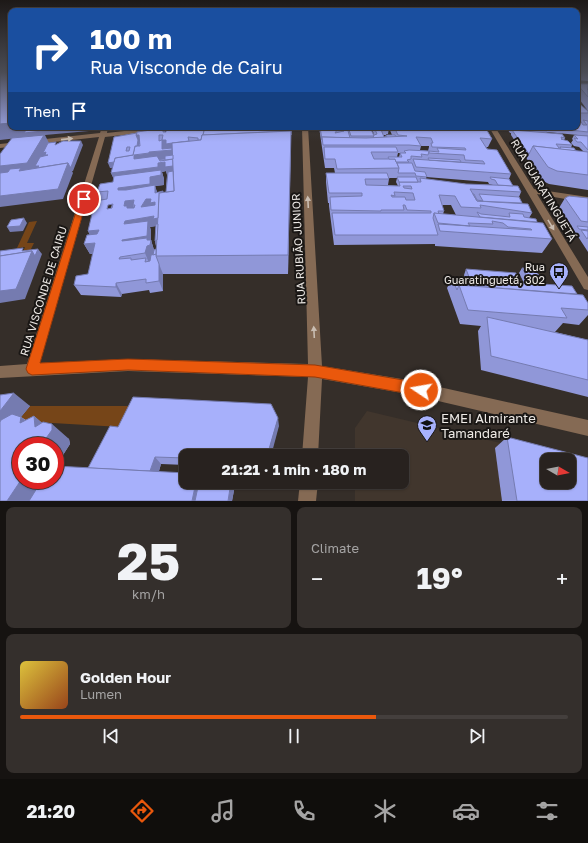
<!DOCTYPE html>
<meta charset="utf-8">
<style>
:root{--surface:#28221f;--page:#342f2c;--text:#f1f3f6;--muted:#a5a4a4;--line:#443f3d;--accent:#ea580c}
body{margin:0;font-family:"Golos Text",sans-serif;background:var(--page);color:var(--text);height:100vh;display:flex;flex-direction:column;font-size:15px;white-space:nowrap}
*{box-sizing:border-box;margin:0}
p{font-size:13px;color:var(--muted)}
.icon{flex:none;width:22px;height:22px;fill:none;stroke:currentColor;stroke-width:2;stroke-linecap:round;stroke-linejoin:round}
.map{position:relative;height:501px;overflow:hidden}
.panel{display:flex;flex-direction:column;gap:6px;padding:6px;background:#161311;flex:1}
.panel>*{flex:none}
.banner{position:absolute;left:8px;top:8px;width:572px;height:122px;border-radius:8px;box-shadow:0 1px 3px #0004,0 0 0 1px var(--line);background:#1a4fa0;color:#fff;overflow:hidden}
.needle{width:26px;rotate:99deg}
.controls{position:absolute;left:540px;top:453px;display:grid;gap:8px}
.controls a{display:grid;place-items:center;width:36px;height:36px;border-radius:8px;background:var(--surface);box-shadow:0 1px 3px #0004,0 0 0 1px var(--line);font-size:20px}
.speed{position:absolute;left:12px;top:437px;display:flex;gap:8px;font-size:20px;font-weight:700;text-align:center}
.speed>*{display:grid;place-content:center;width:52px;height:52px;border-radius:50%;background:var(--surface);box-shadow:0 1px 3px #0004,0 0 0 1px var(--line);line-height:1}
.speed .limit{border:6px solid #d22;background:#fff;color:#111}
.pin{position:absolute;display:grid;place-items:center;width:34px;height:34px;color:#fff;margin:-17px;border:2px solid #fff;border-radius:50%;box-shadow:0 1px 4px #0007}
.me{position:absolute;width:44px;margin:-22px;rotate:282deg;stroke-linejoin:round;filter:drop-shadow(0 0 3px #0008)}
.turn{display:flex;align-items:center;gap:14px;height:84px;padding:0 16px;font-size:18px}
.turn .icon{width:52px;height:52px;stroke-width:2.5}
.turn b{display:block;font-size:28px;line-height:34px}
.then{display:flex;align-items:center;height:38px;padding:0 16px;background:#0003;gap:8px;font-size:15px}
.big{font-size:30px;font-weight:700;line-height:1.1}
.panel .card{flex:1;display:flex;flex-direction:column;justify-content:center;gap:6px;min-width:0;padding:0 14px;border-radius:8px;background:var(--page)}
.panel .dial{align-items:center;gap:0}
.dial b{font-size:52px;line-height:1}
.song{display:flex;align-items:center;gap:12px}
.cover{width:48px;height:48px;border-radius:6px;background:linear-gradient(135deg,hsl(50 70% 55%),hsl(20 70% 35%))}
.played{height:4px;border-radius:2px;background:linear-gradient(90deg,var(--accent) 65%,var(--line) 65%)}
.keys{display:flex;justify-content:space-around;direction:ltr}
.heat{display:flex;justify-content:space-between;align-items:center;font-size:22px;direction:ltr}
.panel .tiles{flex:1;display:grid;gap:6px;grid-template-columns:1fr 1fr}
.card:last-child{grid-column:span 2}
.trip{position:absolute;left:179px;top:449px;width:230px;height:40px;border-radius:8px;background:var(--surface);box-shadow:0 1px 3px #0004,0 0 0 1px var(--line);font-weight:700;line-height:40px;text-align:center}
.menu{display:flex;height:64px;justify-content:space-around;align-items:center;background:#100e0c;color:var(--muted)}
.menu .icon{width:28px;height:28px}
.menu .on{color:var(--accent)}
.menu b{font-size:18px;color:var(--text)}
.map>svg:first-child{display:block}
.built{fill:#41362d;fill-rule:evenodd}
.green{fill:#764518}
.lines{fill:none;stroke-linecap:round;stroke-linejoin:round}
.minor{fill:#856a54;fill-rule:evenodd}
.wall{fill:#9097d8;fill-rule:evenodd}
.shaded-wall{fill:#757bb0}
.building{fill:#a7b0fb;stroke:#757bb0;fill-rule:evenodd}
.oneway{fill:#c9bdb2}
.route{fill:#ea580c;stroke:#983908}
.labels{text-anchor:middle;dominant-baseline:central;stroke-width:4;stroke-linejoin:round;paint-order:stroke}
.street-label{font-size:11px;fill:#ede9e5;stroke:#1a1715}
.poi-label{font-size:11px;fill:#ede9e5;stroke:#1a1715;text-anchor:end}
.near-poi-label{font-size:13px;fill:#ede9e5;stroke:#1a1715;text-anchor:start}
</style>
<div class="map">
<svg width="588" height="501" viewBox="0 0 588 501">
<rect width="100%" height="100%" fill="#352e29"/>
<!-- built -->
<path class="built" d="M367,411l221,53v37h-233v-19h47v-26h-47v-28zM547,460h22v22h-22z"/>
<!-- green -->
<g class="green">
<polygon points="37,221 27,243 34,243 30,251 23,252 25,247 17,248 29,222"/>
<polygon points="30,406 131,406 121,427 18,421"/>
</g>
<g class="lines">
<!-- minor -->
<g class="minor">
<polygon points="102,127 108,127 107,133 159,127 180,127 177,129 105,137 40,363 128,359 308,364 302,127 308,127 322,366 408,380 588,420 588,436 408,394 322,379 318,456 302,456 308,377 128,371 0,378 0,366 27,364 99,137 0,148 0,144 100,133"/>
<polygon points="489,127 495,127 534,189 588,197 588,203 537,194 588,277 588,290 584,289"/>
<polygon points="300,482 318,482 316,501 298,501"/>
</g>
</g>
<!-- wall -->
<g class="wall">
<polygon points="577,72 588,72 588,81 577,80"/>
<polygon points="577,84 588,84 588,111 577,96"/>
<polygon points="577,102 588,111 588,136 547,132 546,133 565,138 564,140 572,145 571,148 576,151 583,151 579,147 574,146 571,143 573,140 572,139 574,135 588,136 588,190 549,184 541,180 511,135 511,133 510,133 506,127 577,127"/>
<path d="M163,127l2,5 126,-5 -3,147h-125v17l-13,2 -1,-3 -27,4 -1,3 -40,-2 -7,-10 14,-11 5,-20h-3l-6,-10 6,-9 -2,-4 13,-31 -4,-8 16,-10 1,-3 -3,-6 2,-6 -3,1 4,-31 37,-7zM166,171l1,4 -1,17h-9l-2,-6 9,-1v-6l-2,-7zM112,204l-1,4 -4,1 1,-4zM156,226l-1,15 1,5v3l-2,1 -3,-10v-9l-1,-4z"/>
<path d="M319,127h17v1h2v-1h32l4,8 -2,-7v-1h113l7,12 -4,8h-2l25,27 -2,5 4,7 8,6 -2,5 3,6 10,10 -3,5 8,4 15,17 -10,14 -107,-7v-2l-101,1 -5,-39v-3h-1l-2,-21v-9h9l-1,-5h-9zM389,128l3,7h-6l-1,2h-1v-2h2v-1h2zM421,146h8v1l-1,4 -8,-1zM398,153h2l-1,4h-2zM426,177l62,5 1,2 4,1 -27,-1 -40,-5zM389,178h8l-1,4 2,4 -10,-1 1,-6zM442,205h9l5,10 -13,-1 1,-3z"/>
<polygon points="565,198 588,198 588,252 577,235 578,234 576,234 559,208"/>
<polygon points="522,268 542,281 540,284 577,294 588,303 588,315 579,325 563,323 555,332 588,340 588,397 481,370 478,331 481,326 460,324 447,288 452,278 465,279 464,275 466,269 520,281 519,282 524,283 519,273"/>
<polygon points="0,395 30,406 21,417 26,420 34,416 42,423 69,439 70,444 63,455 56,459 55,460 55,446 21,480 88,468 118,427 279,426 186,456 186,465 161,464 159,471 186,482 263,482 262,486 235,485 232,501 0,501"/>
<polygon points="507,437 588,501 502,501 495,448"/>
</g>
<!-- shaded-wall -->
<g class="shaded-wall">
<polygon points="11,123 11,127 90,127 89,131 45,135 51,147 68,163 81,141 83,145 73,171 72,171 73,173 63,199 0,207 0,166 44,135 0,140 0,124"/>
<polygon points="163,127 165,134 165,140 166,140 167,143 172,143 173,150 190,148 188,137 191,148 203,147 203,142 205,151 204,156 176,158 178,199 167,201 166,196 177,194 176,176 168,177 166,171 162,172 164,179 164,185 155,186 158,195 158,202 155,193 155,186 153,186 153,193 122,197 121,200 118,190 118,188 150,184 150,178 115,182 111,173 158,167 158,163 165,162 166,165 175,164 175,159 176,163 175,158 152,161 152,162 137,164 137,168 134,159 134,155 135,155 138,140 136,135 138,135 139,133 142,144 139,144 138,155 149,153 149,152 163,151 163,149 162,149 160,145 162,145 162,140 164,140 164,139 164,140 165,140 163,132"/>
<polygon points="291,127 291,147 288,274 288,255"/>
<polygon points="125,161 127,166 110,168 108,163"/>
<polygon points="146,199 151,199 155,202 158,212 141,207"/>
<polygon points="134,200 135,205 133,205 135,210 131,215 124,206 125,201"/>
<polygon points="154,216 161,218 156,246 155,241 156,226 150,227 151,231 151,240 154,250 154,255 149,263 145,253 122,241 125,221"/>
<polygon points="24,218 27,223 23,231 10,232 7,227"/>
<polygon points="99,230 103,240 93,241 88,231"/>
<polygon points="95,243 100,253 90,254 84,244"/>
<polygon points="38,249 42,254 25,299 0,303 0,291 32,251"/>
<polygon points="157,259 163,274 163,291 159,281"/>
<polygon points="116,283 122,294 121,297 116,287"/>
<polygon points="14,393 30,406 21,417 40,432 0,446 0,411"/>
<polygon points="34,416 52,431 52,424 69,439 70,444 63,455 56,459 55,460 55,446 36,446"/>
<polygon points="278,418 279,426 271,456 267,456"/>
<polygon points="155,457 161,464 156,481 149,474"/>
<polygon points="21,480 49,480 37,501 7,501"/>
<polygon points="196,482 204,482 201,501 192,501"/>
<polygon points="231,482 234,482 235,485 232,501 228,501"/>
</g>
<!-- building -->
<g class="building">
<polygon points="0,72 11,72 11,123 0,124"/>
<polygon points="577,84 588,84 588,89 587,89 588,90 588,97"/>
<polygon points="577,102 588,111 588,113 577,113"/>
<polygon points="577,117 578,117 583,125 587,125 583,120 588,121 588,132 544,127 547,131 512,129 511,127 577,127"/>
<polygon points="28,127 80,127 24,133"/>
<path d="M152,127h11v5h3v-4l10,-1h29l-2,8h-1l-1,5h-3v-2l-10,-1 1,4 -17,2v7l-23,2v1l-15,2v4l23,-3 3,5 13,-2v7l-8,1v-5l-7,1v4l-47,6 4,-15 18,-3 2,-9h5l-1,-11h-3l1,-3 14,-2zM159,135h4l-1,5 -3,1zM162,140h4v4l6,-1v5l-10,1z"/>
<polygon points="205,127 291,127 291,135 291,131 203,135"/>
<path d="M320,127h12v1l15,-1 3,11 -28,-1v3zM337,130l7,1 -9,2z"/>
<polygon points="348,127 370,127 374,136 351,136"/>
<polygon points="374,127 380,127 384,137 387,137 386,135 395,135 396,137 373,138 374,135 377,134"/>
<polygon points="394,127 485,127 492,139 480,138 487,149 497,150 511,174 416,167 413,159 485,164 483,161 465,160 464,155 429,153 429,151 439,152 437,148 466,150 465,148 432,147 431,143 433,143 431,138 416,137 421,146 409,145 323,145 322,137 366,138 407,136 398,135"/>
<polygon points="512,130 562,134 565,138 561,137 562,139 561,139 568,141 572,145 556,144 559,148 561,148 560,147 574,148 576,151 533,146 529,154"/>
<polygon points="291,131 288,255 156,256 159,193 174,191 172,143 201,140 202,135"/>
<path d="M137,133l-1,2 2,5 -1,6h-2l-2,9 -18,3 -1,4 -6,1 6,-26zM127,147h3l-1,4h-3z"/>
<polygon points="44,135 27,163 0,166 0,154 12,138"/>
<polygon points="574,135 588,136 588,150 581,142 577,142 574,138 578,139"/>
<polygon points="63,141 81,141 71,167 70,167 68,163 36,168 39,166 35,166 40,157 48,155 45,155 46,152 43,153 48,143 56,142 55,145"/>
<polygon points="533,146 588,152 588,175 557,171 548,167"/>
<polygon points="324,147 396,147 398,152 371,152 374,159 395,159 399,168 337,169 335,159 325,159"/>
<polygon points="409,150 429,151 428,155 421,154 422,157 411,156 411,159 407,160 409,162 396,162 395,159 389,159 388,157 402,157 400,153 406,153 404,151"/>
<polygon points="173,155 173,159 165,160 165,156"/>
<polygon points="428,158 460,160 461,162 429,160"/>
<polygon points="68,163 58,189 0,196 0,173 8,172 10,169 21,168 19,171"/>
<polygon points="397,163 412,163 415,171 425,172 427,177 416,176 415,173 398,173 399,168"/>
<path d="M161,170v5l-11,2v7l-32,4v2h8l29,-5v8l8,-2v1l-4,1 -1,25 -5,1 1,-3 -29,5 -1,3 24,-3 -1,15 -25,4v1l25,-3v2h4l-1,5 -3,1 -2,7 -25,4 -1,2 12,-1v2l15,-2 -1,4 5,-1 1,-6 5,-1v2l3,8v17l-13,2v-4l-30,4v4l-42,-2 2,-9 12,-2 7,-31 -11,1 3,-9 10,-1 2,-4 -11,1 7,-30 12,-2 1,-8 -11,1 3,-8 13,-2 1,-6zM146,199h5l-1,4 5,-1v3l-14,2zM134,200l-1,5h2l-1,3h-7v-2h-3l1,-5zM113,204l-1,4 -5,1 1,-4z"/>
<polygon points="173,171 174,191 166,192 168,172"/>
<path d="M326,173h61l2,6h-24l1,6 34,1 -1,-4h22l-1,-4 46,6 52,2 3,6 -51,-3 7,12 51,3 4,9 -52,-8 1,3 -20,-1 -6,-11 -16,-1 5,16h-6l1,3 -5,-1 -1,5 5,17h-103l-3,-22h99v-2l-24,-1 -2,-5h-2l1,5h-23v1l-50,-1 -1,-13 32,-1v-3h-33zM403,186h8l1,3 -8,-1zM394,192l19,1 2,7h-9l-1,-3h-13l-1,-2 4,1z"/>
<polygon points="397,177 416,177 418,182 399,182"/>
<polygon points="490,177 509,179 513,186 498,185 495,180 491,179"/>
<polygon points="473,194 474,194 477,200 483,201 479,194 519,197 522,203 477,201"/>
<polygon points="569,196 588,198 588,222 581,221 565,198"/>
<polygon points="477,212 481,214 510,217 509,213 523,214 524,217 536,219 537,222 480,217"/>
<polygon points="434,213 543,223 552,239 440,231 438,224 532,230 531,229 508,227 503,223 492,221 493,224 468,223 470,226 438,223"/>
<polygon points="24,218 20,226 7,227 11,220"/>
<polygon points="156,224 158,224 157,240 155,241"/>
<polygon points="577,226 588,227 588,230 579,229"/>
<polygon points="581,230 588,231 588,237 587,239"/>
<polygon points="23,248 22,251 38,249 35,256 32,251 0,256 0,251"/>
<polygon points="156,249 156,254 153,255 154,250"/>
<polygon points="32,251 16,289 0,291 0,256"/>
<polygon points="522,268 535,269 542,281 529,280"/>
<polygon points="466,269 516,273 520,281 469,277"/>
<polygon points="452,278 572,286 577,294 459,285 457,290"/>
<polygon points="459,285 583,295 588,303 588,310 561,308 567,318 468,310"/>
<polygon points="487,317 588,340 588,380 491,356"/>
<polygon points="14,393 0,411 0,395"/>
<polygon points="133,397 271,404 278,418 267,456 186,456 186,458 155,457 150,471 88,468 110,426 118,427"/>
<polygon points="12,414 21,417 20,423 34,416 35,427 43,422 52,424 52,430 44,441 36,446 21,446 21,480 7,501 0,501 0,422 1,420"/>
<path d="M507,437l81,21v43h-71zM547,460h22v22h-22z"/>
<polygon points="55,466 186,473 186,482 196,482 192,501 29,501 42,480 55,480"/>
<polygon points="199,482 231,482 228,501 195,501"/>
</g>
<!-- one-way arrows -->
<defs><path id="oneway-solid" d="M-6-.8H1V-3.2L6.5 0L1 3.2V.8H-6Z"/></defs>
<g class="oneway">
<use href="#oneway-solid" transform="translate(67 139) rotate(-6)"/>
<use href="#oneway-solid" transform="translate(308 202) rotate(-93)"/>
<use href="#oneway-solid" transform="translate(551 225) rotate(59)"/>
<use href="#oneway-solid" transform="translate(314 332) rotate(-93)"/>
</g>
<!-- sky -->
<linearGradient id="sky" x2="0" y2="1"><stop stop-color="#1d1917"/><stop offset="0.51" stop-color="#4b4c54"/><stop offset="1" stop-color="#4b4c54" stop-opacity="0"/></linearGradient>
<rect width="588" height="142" fill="url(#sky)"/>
<!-- route -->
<polygon class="route" points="84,196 87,199 40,363 128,359 315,365 421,383 426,385 428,390 426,394 421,396 315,377 128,370 32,375 28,373 26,369 80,199"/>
<!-- icons -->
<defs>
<g id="bus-pin" transform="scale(1)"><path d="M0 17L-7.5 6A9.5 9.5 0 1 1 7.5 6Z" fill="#a7b1fc" stroke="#1a1715"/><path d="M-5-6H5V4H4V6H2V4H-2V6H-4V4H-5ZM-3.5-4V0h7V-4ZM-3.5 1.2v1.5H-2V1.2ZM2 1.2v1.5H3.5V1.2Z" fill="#111"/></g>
<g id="school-pin" transform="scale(1)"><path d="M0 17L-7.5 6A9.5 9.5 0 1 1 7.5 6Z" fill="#a7b1fc" stroke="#1a1715"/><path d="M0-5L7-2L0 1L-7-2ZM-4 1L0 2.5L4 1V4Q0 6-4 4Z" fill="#111"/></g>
</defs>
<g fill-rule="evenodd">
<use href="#bus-pin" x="559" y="272"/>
<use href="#school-pin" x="427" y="425"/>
</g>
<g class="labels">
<!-- street labels -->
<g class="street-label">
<text transform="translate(544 190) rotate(59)">RUA GUARATINGUETÁ</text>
<text transform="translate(298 249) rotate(-93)">RUA RUBIÃO JUNIOR</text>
<text transform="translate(43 291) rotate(-73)">RUA VISCONDE DE CAIRU</text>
</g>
<!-- poi labels -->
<g class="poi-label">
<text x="545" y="266">Rua<tspan x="545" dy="13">Guaratinguetá, 302</tspan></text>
</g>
<!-- near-poi labels -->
<g class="near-poi-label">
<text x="441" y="418">EMEI Almirante<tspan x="441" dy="15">Tamandaré</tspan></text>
</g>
</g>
</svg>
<div class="controls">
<a><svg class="needle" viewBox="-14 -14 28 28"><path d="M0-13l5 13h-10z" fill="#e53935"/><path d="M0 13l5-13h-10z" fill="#a5a4a4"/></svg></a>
</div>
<div class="speed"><div class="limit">30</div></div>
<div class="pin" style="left:84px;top:199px;background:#d93025"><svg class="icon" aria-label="arrive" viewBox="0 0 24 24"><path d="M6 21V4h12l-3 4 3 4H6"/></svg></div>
<svg class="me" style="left:421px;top:390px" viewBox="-20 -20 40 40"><circle r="17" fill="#ea580c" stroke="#fff" stroke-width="3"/><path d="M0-11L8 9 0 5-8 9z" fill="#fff"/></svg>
<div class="trip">21:21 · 1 min · 180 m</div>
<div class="banner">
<div class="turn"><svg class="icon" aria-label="right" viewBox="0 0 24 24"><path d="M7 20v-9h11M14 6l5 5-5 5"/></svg><div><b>100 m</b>Rua Visconde de Cairu</div></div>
<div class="then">Then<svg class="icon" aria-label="arrive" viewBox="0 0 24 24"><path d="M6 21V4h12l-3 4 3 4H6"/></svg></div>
</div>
</div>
<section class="panel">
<div class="tiles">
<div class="card dial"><b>25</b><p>km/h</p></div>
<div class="card"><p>Climate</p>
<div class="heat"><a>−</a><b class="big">19°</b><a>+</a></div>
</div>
<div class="card">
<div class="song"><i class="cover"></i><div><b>Golden Hour</b><p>Lumen</p></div></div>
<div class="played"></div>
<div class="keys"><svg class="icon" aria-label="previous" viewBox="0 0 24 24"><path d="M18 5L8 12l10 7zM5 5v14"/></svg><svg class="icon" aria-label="pause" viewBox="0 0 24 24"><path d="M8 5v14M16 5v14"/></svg><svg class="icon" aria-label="next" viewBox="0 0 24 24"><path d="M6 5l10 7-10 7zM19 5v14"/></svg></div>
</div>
</div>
</section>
<nav class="menu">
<b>21:20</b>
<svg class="icon on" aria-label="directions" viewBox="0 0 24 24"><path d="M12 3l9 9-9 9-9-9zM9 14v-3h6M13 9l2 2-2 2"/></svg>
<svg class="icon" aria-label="music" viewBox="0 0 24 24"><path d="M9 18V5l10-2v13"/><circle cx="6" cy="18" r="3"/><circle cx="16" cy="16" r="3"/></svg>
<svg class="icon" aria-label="phone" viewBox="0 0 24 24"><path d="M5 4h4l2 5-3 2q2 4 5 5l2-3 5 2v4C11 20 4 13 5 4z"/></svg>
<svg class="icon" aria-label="climate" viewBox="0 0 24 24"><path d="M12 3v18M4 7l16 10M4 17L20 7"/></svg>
<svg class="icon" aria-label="car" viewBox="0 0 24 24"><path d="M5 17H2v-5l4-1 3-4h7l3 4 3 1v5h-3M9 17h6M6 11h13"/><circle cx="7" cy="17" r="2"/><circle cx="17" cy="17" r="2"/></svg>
<svg class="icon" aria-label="filters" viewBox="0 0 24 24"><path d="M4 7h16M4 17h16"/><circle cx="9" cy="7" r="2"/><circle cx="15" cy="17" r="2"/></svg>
</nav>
